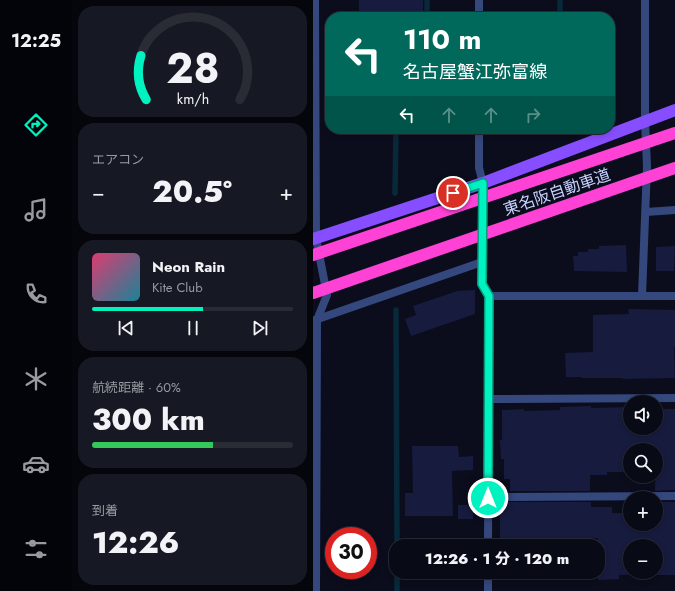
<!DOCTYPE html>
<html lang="ja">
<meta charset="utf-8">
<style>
:root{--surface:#080a16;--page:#161823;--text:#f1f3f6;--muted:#989aa1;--line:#292b35;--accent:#00f2c1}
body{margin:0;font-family:Jost,"Noto Sans JP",sans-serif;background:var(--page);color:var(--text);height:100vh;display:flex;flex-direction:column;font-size:15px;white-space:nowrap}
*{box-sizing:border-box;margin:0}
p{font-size:13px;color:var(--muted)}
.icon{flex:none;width:22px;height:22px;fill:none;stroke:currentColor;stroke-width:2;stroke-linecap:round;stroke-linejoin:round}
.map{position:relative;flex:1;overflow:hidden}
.side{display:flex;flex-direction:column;gap:6px;padding:6px;background:#04060c;width:241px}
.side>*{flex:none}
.top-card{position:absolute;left:12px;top:12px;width:290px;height:122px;border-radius:16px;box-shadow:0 2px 6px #0003,0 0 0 1px var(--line);background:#00695c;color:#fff;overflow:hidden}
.buttons{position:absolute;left:310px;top:395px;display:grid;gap:8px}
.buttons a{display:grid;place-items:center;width:40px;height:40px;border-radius:50%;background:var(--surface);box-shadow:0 2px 6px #0003,0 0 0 1px var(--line);font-size:20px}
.speed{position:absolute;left:12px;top:527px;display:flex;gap:8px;font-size:20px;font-weight:700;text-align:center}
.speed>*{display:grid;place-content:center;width:52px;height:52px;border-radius:50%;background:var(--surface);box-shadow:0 2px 6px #0003,0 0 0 1px var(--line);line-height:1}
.speed .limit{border:6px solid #d22;background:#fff;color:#111}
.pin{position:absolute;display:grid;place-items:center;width:34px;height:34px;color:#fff;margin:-17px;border:2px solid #fff;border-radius:50%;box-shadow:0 1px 4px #0007}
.me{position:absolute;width:44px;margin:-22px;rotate:0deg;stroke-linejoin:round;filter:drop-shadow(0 0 3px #0008)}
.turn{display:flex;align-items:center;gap:14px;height:84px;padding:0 12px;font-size:18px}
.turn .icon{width:52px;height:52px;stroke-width:2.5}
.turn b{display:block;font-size:28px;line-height:34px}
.lanes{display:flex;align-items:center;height:38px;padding:0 12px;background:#0003;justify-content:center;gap:20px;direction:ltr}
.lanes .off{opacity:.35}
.big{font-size:30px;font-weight:800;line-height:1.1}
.side .tile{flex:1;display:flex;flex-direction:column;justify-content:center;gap:6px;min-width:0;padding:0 14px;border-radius:16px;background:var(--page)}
.side .dial{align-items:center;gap:0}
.dial svg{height:104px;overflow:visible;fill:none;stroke:var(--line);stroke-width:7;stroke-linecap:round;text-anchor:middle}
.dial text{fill:var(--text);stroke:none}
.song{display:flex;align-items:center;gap:12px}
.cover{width:48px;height:48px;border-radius:6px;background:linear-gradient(135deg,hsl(340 70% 55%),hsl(190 70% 35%))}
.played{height:4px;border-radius:2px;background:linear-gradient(90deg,var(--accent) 55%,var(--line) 55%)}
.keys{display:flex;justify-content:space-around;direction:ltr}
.heat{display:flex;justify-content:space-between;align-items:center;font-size:22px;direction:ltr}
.charge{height:6px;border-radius:3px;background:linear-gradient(90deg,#34c759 60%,var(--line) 0)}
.trip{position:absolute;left:76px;top:539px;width:216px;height:40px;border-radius:16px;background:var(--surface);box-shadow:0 2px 6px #0003,0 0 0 1px var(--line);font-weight:800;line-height:40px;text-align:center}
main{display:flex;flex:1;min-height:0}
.tab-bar{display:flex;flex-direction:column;width:72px;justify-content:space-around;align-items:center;background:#030409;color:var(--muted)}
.tab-bar .icon{width:28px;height:28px}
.tab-bar .active{color:var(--accent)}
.tab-bar b{font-size:18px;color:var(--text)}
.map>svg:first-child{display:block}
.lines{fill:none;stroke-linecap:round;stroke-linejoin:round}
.stream{stroke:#082939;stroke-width:5.5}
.building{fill:#171b3e;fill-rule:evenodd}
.street{stroke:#35487d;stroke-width:8}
.primary{stroke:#874eff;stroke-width:12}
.highway-bridge{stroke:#ff42d6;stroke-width:12}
.route-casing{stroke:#009d7d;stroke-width:10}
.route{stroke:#00f2c1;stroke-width:7}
.labels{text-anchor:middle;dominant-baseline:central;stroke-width:4;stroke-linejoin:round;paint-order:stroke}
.street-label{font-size:16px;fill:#c7d1ff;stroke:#0b0d1d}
</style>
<main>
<nav class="tab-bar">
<b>12:25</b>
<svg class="icon active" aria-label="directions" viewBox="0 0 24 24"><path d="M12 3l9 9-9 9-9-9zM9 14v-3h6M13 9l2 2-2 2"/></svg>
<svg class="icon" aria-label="music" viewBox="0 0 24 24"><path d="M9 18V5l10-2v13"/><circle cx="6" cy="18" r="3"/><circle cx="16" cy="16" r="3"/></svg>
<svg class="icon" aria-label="phone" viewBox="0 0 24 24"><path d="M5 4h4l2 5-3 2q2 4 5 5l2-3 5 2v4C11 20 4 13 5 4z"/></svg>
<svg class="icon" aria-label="climate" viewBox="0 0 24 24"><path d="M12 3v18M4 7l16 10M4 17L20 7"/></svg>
<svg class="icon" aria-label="car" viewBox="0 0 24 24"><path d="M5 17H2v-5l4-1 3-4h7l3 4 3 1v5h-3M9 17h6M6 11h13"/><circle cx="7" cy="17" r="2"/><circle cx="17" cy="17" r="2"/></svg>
<svg class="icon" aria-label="filters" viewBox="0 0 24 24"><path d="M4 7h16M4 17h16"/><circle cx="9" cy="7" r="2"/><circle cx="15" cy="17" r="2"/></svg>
</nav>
<section class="side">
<div class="tile dial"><svg viewBox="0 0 100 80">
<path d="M14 69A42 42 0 1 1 86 69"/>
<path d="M14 69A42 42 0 0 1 10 35" stroke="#00f2c1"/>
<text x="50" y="56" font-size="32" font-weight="700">28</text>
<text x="50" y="72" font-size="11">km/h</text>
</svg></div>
<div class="tile"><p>エアコン</p>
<div class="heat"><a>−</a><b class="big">20.5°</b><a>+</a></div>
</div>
<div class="tile">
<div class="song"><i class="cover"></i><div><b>Neon Rain</b><p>Kite Club</p></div></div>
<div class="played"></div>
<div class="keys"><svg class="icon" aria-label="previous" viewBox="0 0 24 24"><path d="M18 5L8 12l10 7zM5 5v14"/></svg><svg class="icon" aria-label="pause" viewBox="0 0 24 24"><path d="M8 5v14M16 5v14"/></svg><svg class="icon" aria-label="next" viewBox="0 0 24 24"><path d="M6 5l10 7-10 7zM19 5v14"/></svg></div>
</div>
<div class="tile"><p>航続距離 · 60%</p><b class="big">300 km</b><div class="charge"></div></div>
<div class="tile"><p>到着</p><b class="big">12:26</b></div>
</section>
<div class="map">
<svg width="362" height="591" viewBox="0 0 362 591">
<rect width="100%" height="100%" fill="#0b0d1d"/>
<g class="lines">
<!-- stream -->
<g class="stream">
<polyline points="114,0 114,17"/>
<polyline points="247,17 247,0"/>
<polyline points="247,129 247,130"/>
<polyline points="82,193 83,129"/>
<polyline points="83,310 84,546"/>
<polyline points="84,572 84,591"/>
</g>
</g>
<!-- building -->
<g class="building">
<polygon points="46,0 110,0 110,14 46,15"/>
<polygon points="313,245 314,272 261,271 260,256 265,256 265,252 275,252 275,249 286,249 286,246"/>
<polygon points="362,246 361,271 343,271 343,247"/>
<polygon points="162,290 162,314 98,336 92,319 103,315 100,306 144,291"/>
<polygon points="315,309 362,310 362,347 361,347 362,378 310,379 310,378 269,378 269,377 253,377 252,353 280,352 280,315 316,314"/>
<polygon points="278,406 278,408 317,407 317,428 343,428 343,419 346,419 346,409 362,409 362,490 342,491 343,450 317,450 317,472 294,472 294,475 277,475 277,491 197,491 197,479 191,479 191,459 188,459 187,440 189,440 189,410 211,409 211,411 247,410 247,407"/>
<polygon points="99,446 145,446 146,457 160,456 160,470 139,471 140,516 92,516 92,493 100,493"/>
<path d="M195,502h83v5h21v6h18v11h26v-22h19v73h-23v-1l-33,1v4l-21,1v-42l-44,1v1l-54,1v-28zM317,546h26v26h-26z"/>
<rect x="145" y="505" width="15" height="14"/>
</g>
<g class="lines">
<!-- street -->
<g class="street">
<polyline points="2,0 3,238 14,295 4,320 3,591"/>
<polyline points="166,17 166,0"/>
<polyline points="166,129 166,168 170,183 169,284 176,296"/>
<polyline points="333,212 362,210"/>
<polyline points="329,296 334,166 332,121 332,0"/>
<polyline points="2,320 169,262"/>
<polyline points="175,399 362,398"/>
<polyline points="175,497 362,496"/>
<polyline points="175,546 176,296 362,296"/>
<polyline points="175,591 175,572"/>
</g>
<!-- primary -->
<polyline class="primary" points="0,239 170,183 362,110"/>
<!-- highway-bridge -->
<g class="highway-bridge">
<polyline points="0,255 362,133"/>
<polyline points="0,293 362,168"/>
</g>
</g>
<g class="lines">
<!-- route casing -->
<g class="route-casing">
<polyline id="route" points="140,193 170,183 169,284 176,296 175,498"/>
</g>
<!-- route -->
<use href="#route" class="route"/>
</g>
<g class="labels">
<!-- street labels -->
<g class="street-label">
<text transform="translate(244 192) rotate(-19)">東名阪自動車道</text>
</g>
</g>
</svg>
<div class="buttons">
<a><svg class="icon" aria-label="sound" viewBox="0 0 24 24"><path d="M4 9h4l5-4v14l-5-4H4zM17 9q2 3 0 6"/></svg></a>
<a><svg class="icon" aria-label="search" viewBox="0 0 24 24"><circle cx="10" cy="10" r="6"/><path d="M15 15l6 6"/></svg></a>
<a>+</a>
<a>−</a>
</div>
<div class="speed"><div class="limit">30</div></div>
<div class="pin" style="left:140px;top:193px;background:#d93025"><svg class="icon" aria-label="arrive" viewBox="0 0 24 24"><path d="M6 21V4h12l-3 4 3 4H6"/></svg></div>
<svg class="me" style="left:175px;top:498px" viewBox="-20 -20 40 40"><circle r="17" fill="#00f2c1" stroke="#fff" stroke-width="3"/><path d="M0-11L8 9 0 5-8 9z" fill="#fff"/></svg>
<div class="trip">12:26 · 1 分 · 120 m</div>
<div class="top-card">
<div class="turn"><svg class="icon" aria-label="left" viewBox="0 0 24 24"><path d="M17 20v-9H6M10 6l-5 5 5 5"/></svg><div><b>110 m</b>名古屋蟹江弥富線</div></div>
<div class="lanes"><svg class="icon" aria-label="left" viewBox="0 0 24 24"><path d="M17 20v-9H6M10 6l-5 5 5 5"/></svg><svg class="icon off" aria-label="ahead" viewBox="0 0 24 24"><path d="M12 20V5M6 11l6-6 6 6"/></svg><svg class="icon off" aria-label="ahead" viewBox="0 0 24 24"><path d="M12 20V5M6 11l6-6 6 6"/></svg><svg class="icon off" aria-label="right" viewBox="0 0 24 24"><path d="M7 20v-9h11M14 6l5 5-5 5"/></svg></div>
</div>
</div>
</main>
